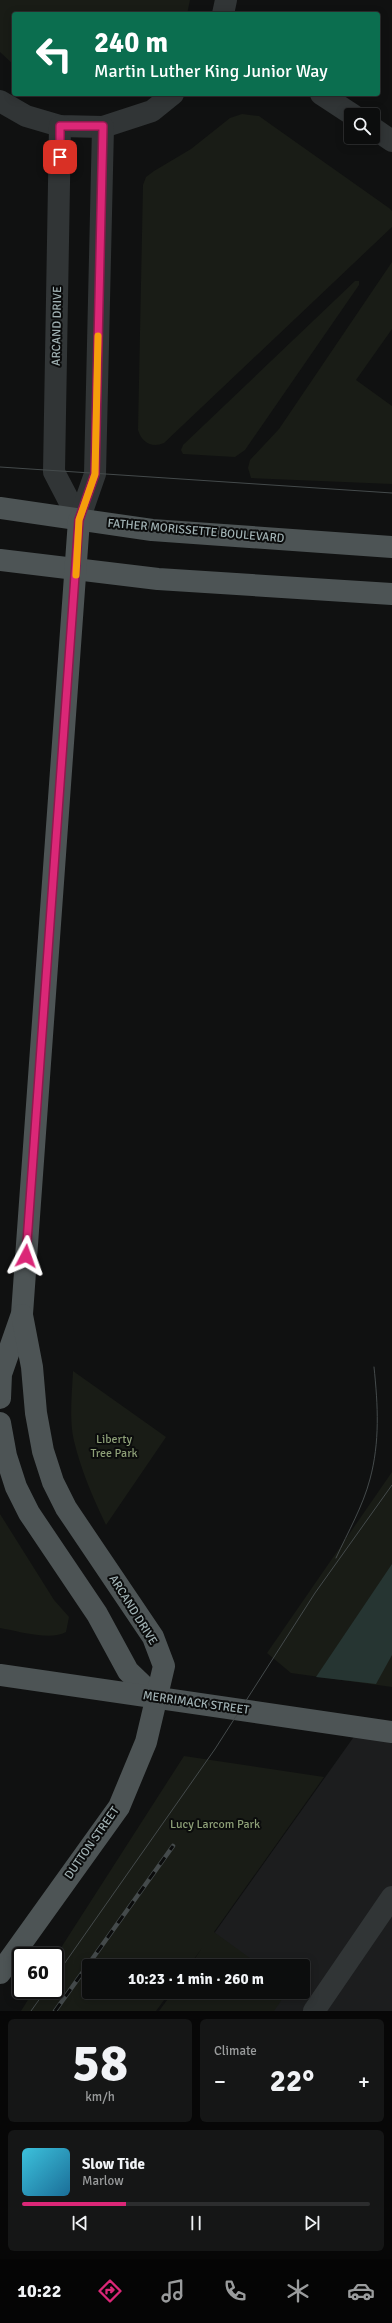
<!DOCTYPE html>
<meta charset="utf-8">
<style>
:root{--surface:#0c0d0d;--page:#151616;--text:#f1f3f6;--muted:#9a9c9d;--line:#2c2d2e;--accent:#db2777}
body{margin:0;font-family:Signika,sans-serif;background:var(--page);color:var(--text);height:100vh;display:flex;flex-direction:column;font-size:15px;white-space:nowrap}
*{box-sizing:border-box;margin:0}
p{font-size:13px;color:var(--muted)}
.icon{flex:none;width:22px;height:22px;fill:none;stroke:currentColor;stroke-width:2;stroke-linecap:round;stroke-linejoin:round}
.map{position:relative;height:2011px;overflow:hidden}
.details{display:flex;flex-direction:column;gap:8px;padding:8px;background:#070707;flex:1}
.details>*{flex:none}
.top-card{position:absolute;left:12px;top:12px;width:368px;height:84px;border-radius:4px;box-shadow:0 2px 10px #0003,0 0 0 1px var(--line);background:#0b6e4f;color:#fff;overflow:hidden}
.controls{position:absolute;left:344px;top:108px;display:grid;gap:8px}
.controls a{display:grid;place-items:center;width:36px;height:36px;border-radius:4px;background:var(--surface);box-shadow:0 2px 10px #0003,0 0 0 1px var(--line);font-size:20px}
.speed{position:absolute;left:12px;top:1947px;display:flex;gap:8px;font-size:20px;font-weight:700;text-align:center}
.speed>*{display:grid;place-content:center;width:52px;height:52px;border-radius:50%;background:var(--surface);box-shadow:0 2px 10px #0003,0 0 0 1px var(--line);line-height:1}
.speed .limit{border:2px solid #111;border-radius:6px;background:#fff;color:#111}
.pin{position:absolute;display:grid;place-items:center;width:34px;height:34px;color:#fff;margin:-17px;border-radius:8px;box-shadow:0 2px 6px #0006}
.me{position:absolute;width:44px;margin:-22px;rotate:4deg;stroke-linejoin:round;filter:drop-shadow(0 0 3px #0008)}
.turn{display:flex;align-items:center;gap:14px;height:84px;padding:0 16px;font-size:18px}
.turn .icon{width:52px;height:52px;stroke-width:2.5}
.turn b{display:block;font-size:28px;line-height:34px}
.big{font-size:30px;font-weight:700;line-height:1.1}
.details .tile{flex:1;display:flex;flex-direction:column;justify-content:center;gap:6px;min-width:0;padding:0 14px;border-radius:6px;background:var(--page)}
.details .dial{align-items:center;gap:0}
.dial b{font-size:52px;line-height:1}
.song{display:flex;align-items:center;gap:12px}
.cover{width:48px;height:48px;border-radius:6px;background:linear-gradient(135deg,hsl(190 70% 55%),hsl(200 70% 35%))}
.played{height:4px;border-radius:2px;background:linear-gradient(90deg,var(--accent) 30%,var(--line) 30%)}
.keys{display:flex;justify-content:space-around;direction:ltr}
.heat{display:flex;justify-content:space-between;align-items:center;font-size:22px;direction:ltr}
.details .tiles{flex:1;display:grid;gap:8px;grid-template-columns:1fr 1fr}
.tile:last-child{grid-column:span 2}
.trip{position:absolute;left:82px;top:1959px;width:228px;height:40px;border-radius:4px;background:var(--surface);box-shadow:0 2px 10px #0003,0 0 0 1px var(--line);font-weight:700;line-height:40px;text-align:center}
.dock{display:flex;height:64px;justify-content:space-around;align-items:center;background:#050505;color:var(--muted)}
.dock .icon{width:28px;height:28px}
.dock .current{color:var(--accent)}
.dock b{font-size:18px;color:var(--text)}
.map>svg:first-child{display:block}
.built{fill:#1c1d1e}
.green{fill:#191c16}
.water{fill:#263532}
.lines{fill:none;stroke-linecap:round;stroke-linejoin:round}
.minor{stroke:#313536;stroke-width:22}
.major{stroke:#4d5455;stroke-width:22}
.tram{stroke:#444a4b;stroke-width:1}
.rail-casing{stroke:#444a4b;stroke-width:4.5}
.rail{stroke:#0b0c0c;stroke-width:3;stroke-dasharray:9;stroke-linecap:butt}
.route-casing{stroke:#8e194d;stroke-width:10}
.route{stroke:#db2777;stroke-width:7}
.slow{stroke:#f59e0b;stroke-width:7}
.labels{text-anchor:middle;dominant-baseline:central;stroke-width:4;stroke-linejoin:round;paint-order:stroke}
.street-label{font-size:12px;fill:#a0b1b3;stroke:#0b0c0c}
.park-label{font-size:12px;fill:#8d9f77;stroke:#0b0c0c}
</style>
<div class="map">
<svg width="392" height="2011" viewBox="0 0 392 2011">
<rect width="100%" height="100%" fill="#101111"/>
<!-- built -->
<polygon class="built" points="358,1731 392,1736 392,2011 160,2011 173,1992 303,1992 303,1966 191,1966"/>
<!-- green -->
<g class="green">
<polygon points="0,0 190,0 187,14 14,14 14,65 0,52"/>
<path d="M242,114l17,2 14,10 116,82 3,3v16l-228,216c-12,5 -22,0 -26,-13l5,-245 3,-8 8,-6 37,-22 39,-31z"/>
<polygon points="392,262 392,329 356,380 392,406 392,484 251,478 248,468 250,460 279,429"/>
<polygon points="355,281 359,281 359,285 245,450 235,457 183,454 181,450 183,445"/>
<path d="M73,1371l93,66 -60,88c-13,-27 -25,-55 -32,-84 -5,-20 -2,-49 -1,-70z"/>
<polygon points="392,1472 392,1687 291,1673 267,1653"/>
<path d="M0,1514l54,86 15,17 -3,15c-15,9 -49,-1 -66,-4z"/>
<polygon points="184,1756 324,1777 214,1932 261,1966 190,1966 202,1948 189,1966 89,1966 89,1992 170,1992 156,2011 21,2011 34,1990 55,1990 55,1957"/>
<polygon points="173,1992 287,1992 274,2011 159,2011"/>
</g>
<!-- water -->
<polygon class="water" points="392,1564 392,1655 376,1684 316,1677"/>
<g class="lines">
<!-- minor -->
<g class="minor">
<polyline points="223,14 226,0"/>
<polyline points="321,94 353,115"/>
<polyline points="0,101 26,116 60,126 103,127 152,111 173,94"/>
<polyline points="60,126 54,472 79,520"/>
<polyline points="373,128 392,141"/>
<polyline points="79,520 95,474 103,127"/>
<polyline points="314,2011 392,1897"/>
</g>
<!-- major -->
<g class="major">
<polyline points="0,508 152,530 392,547"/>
<polyline points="0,560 158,579 392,594"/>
<polyline points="0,1398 1,1374 22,1314 79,520"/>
<polyline points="0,1423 6,1456 16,1487 29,1513 97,1614 128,1671 156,1698"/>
<polyline points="0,1675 392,1732"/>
<polyline points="0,1973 119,1807 146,1742 164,1666 153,1637 66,1508 53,1482 43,1451 36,1413 32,1367 22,1315"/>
</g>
<!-- tram -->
<g class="tram">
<polyline points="0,467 392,493"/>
<path d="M336,1558c12,-26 27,-52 34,-79 10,-37 8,-74 4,-112"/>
<polyline points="55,1977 215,1749 315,1593 392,1485"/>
<polyline points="31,2011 46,1990"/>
</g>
<!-- rail casing -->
<g class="rail-casing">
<polyline id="rail" points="55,2011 173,1846"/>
</g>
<!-- rail -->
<use href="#rail" class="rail"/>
</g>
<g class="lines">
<!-- route casing -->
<g class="route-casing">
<polyline id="route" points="26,1256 79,520 95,474 103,126 60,126 60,157"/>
</g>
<!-- route -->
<use href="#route" class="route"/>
<!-- slow -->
<polyline class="slow" points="76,575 79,520 95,474 98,336"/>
</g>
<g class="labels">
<!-- street labels -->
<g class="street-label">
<text transform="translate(57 326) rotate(-89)">ARCAND DRIVE</text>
<text transform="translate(196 531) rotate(5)">FATHER MORISSETTE BOULEVARD</text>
<text transform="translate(133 1610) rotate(58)">ARCAND DRIVE</text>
<text transform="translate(196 1703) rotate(8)">MERRIMACK STREET</text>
<text transform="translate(92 1843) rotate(-55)">DUTTON STREET</text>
</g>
<!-- park labels -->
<g class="park-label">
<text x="114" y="1439">Liberty<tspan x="114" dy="14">Tree Park</tspan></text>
<text x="215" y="1824">Lucy Larcom Park</text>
</g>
</g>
</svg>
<div class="controls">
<a><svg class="icon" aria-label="search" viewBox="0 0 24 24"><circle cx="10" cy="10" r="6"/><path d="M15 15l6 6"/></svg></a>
</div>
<div class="speed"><div class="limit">60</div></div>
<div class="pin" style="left:60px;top:157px;background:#d93025"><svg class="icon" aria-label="arrive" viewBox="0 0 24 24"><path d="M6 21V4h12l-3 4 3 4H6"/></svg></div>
<svg class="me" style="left:26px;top:1256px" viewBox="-20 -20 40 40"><path d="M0-17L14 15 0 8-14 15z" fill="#db2777" stroke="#fff" stroke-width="4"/></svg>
<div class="trip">10:23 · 1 min · 260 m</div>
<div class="top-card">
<div class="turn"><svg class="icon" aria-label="left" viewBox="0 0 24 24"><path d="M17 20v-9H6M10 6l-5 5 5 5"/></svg><div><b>240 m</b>Martin Luther King Junior Way</div></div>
</div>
</div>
<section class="details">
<div class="tiles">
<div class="tile dial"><b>58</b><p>km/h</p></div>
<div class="tile"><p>Climate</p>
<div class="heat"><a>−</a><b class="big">22°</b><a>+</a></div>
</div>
<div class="tile">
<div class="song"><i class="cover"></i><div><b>Slow Tide</b><p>Marlow</p></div></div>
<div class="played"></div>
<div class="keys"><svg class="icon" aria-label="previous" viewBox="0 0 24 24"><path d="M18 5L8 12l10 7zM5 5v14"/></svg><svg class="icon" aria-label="pause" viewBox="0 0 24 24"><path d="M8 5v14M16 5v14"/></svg><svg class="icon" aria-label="next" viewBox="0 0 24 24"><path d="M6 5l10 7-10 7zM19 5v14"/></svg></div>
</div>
</div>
</section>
<nav class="dock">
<b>10:22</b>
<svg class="icon current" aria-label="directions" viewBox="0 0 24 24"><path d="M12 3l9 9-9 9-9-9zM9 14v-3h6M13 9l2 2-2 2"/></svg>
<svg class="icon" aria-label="music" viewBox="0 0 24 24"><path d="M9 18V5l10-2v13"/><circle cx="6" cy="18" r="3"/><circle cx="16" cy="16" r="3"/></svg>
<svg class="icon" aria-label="phone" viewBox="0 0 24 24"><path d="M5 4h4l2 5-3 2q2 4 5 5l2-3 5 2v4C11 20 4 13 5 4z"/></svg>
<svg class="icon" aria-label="climate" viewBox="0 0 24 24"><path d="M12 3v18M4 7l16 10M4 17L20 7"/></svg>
<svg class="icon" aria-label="car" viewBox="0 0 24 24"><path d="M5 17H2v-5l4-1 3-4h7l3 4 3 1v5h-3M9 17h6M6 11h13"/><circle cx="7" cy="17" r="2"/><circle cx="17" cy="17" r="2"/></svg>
</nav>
